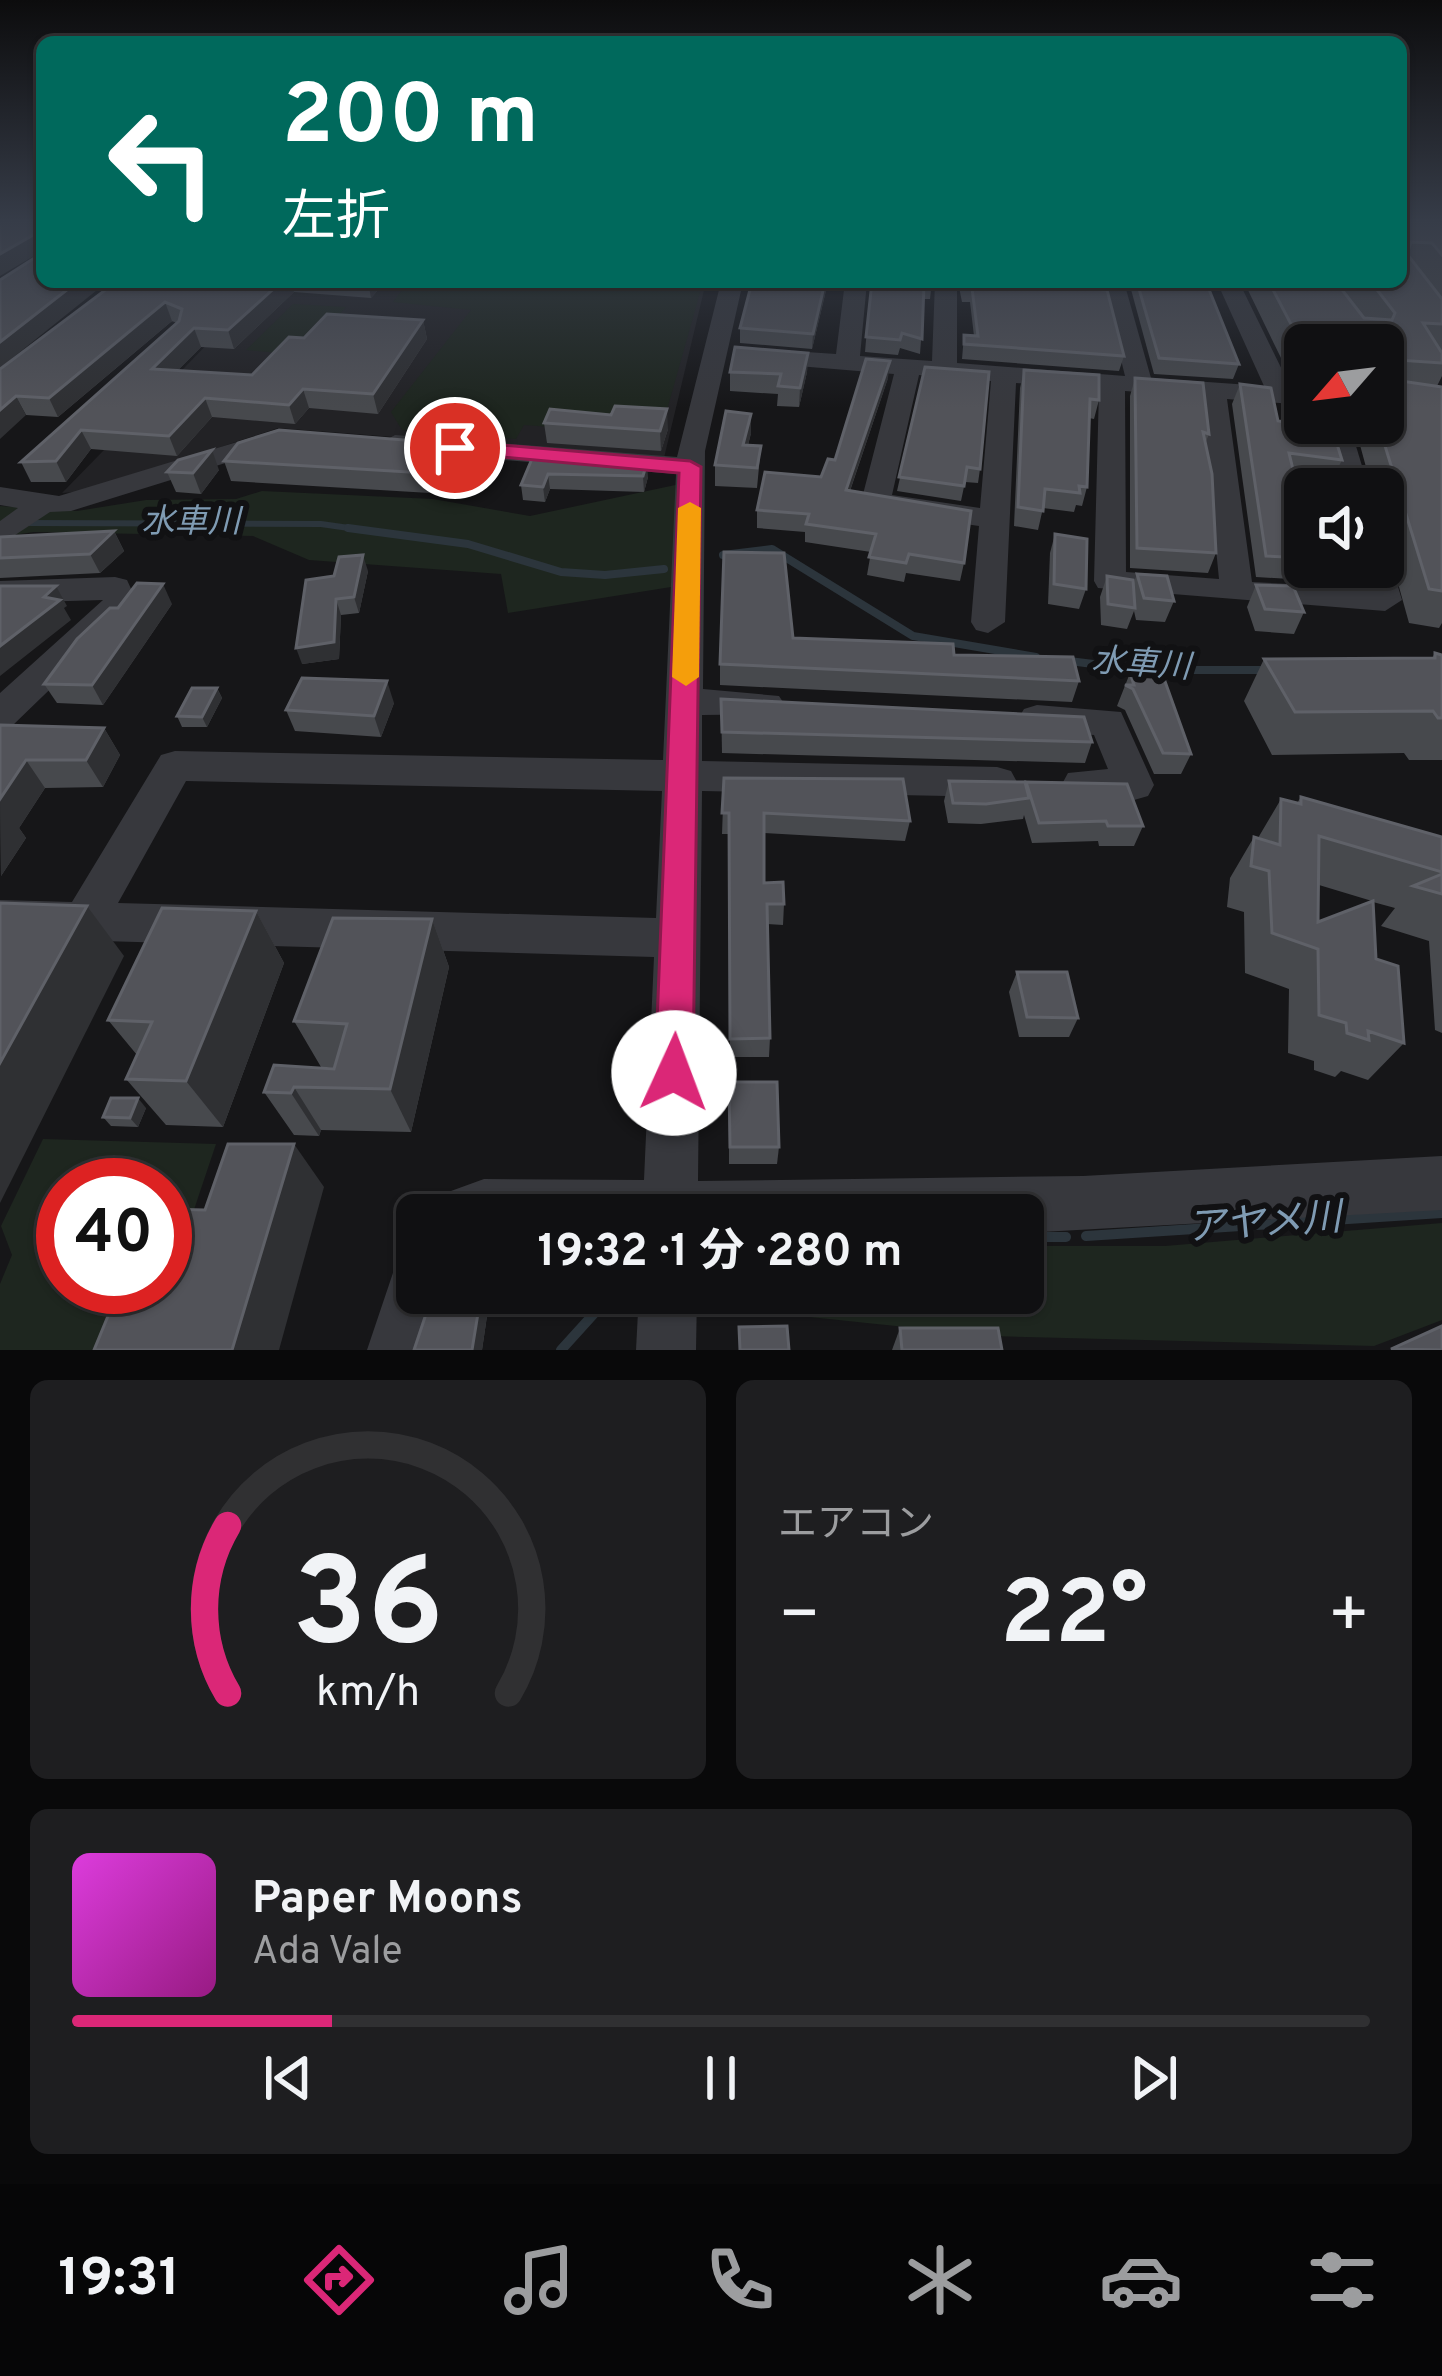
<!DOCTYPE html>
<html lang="ja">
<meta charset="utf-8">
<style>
:root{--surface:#101012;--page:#1e1e20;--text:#f1f3f6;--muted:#9c9d9f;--line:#303032;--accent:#db2777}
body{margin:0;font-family:Overpass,"Noto Sans JP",sans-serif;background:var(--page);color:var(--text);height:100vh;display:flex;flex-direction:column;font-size:45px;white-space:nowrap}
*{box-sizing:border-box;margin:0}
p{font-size:39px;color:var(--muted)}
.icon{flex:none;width:66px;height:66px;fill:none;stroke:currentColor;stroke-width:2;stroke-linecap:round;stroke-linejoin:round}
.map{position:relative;height:1350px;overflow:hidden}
.panel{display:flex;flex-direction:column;gap:30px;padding:30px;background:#09090a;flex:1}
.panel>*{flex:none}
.top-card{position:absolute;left:36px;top:36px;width:1371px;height:252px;border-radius:18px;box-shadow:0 3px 9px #0004,0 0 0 3px var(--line);background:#00695c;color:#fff;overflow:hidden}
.needle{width:78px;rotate:242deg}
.controls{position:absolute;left:1284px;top:324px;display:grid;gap:24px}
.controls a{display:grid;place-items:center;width:120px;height:120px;border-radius:18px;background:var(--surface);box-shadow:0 3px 9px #0004,0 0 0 3px var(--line);font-size:60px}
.speed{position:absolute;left:36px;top:1158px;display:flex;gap:24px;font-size:60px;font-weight:700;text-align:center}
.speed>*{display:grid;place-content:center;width:156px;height:156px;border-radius:50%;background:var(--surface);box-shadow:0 3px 9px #0004,0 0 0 3px var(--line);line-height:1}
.speed .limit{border:18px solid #d22;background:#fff;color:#111}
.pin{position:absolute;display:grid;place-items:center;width:102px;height:102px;color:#fff;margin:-51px;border:6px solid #fff;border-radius:50%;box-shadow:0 3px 12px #0007}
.me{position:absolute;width:132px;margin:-66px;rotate:2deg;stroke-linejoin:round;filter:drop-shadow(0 0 9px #0008)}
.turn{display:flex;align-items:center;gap:42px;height:252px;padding:0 48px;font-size:54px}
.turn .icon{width:156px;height:156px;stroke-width:2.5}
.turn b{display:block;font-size:84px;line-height:102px}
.big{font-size:90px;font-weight:700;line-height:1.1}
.panel .widget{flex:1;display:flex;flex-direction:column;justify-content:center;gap:18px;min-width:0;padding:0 42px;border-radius:18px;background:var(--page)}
.panel .dial{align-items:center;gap:0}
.dial svg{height:312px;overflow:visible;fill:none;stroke:var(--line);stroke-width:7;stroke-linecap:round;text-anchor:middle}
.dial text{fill:var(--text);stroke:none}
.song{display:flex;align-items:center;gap:36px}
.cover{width:144px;height:144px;border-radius:18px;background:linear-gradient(135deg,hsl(300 70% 55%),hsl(310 70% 35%))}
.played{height:12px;border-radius:6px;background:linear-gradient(90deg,var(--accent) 20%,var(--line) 20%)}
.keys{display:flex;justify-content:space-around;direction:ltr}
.heat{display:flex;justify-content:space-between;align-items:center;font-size:66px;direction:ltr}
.panel .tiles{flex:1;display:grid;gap:30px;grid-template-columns:1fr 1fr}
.widget:last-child{grid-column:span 2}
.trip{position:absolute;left:396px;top:1194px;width:648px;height:120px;border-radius:18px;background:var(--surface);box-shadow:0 3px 9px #0004,0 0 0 3px var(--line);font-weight:700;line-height:120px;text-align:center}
.dock{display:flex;height:192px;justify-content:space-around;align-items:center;background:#060607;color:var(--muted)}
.dock .icon{width:84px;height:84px}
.dock .current{color:var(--accent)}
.dock b{font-size:54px;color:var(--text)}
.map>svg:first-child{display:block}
.built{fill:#222225}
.green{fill:#1e261f;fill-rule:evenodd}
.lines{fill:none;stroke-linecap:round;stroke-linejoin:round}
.stream-far2{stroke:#2c353c;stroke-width:6}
.stream-far1{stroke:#2c353c;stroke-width:8}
.stream{stroke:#2c353c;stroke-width:10}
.minor{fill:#37383d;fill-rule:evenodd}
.wall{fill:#47494d;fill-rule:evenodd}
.shaded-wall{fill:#2f3033}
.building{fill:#525359;stroke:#5f6168;stroke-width:3}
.route{fill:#db2777;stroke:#8e194d;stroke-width:3}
.slow{fill:#f59e0b}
.labels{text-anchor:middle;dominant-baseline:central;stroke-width:12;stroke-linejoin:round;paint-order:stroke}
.water-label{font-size:33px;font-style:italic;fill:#7f9bb3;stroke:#111113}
.near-water-label{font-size:39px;font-style:italic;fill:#7f9bb3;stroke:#111113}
</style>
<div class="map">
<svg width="1442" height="1350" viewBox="0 0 1442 1350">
<rect width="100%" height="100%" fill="#161618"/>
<!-- built -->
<polygon class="built" points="185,282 706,282 664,458 278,428 89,491 62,493 225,326 141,320"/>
<!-- green -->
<g class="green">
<polygon points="408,282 703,282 663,424 592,430 524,425 516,439 402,430 391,412 471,310 393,302"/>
<polygon points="293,304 346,307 303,355 246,350"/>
<polygon points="680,484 671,587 508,613 501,574 309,560 253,536 34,532 0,537 0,506 77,511 146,500 236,499 262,491 433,499 530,516"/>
<path d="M43,1139l173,5 -69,206h-147v-66l12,-29 -11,-29zM63,1185h102v102h-102z"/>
<polygon points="1442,1223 1442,1320 1374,1346 991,1336 713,1307 712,1293 1023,1293 1023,1246 1165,1246"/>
</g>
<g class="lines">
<!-- stream-far2 -->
<polyline class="stream-far2" points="25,523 321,524 370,531"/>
<!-- stream-far1 -->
<g class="stream-far1">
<polyline points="348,528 468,544 561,572 605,575 664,569"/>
<polyline points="723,555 772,549 913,636 1036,657"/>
<polyline points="1069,661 1142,670 1269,670"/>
</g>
<!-- stream -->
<g class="stream">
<polyline points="1086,1236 1442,1213"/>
<polyline points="1023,1237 1066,1237"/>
<polyline points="561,1350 600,1307"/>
</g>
<!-- minor -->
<g class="minor">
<path d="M721,282h22l-38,169 -2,238 76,7 6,9 -6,9 -77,1v46l295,6 14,4 6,11 -6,11 -14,4 -295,-6 -4,390 385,-5 359,-20v54l-419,23v-18h-591l8,-20 44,-16 160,1 10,-223 -654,-19v-38l72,2 89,-147 14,-4 488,9 13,-286 -281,-23 -14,-8 14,-8 282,22zM186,781l476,10 -6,127 -538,-15z"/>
<path d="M845,282h22l-7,74 72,5 3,-79h22v81l168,13 -23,-94h22l27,96 113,8 -47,-104h22l52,106 14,1v16l-78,-6 25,183 113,6 -5,-21h23v-8l9,8 10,33 -17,11 -287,-23 -4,-7 5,-192 -83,-6 -11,239 -17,11 -12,-3 -5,-8 8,-96 -103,-15 -15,-9 33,-128 -133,-11 -12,-7 12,-7 75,5zM919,375l72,6 -11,127 -88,-13zM1125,391l76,6 18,182 -93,-7z"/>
<polygon points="1321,423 1349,423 1369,489 1339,489"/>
<polygon points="280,429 294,437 290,443 71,511 50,512 0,545 0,521 18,508 0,505 0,487 59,496"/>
<polygon points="115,577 127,580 137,602 132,610 13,725 0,729 0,693 103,600 0,603 0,581"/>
<polygon points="1037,705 1121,712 1154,785 1148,796 1134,800 1068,795 1062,784 1068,773 1108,769 1094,735 1024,729 1018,719 1024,709"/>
<polygon points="417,1252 417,1293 443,1293 427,1350 367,1350 397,1261"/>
<polygon points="639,1293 697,1293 696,1350 636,1350"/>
</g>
</g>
<!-- wall -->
<g class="wall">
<polygon points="1401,219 1442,219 1442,376 1437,386 1442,387 1442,623 1439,628 1409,623 1383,529 1383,489 1372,489 1354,423 1383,423 1383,345 1305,345 1305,366 1281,358 1245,284 1246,282 1336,282 1338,284 1339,282 1401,282"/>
<polygon points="116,282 385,282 371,298 294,292 234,349 201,347 178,370 252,375 304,338 423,320 427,339 378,414 309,408 295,424 212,417 177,456 91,449 66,482 31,482 21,462 177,323 172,321 58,417 26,415 0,369"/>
<polygon points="752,282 828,282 812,349 740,343 740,328"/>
<polygon points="871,282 932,282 930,299 924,299 920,354 900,348 898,355 865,352"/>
<polygon points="958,282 1065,282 1124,356 1119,371 962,359 964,335 974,336 970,302 962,302"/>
<polygon points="1129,282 1206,282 1239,364 1233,379 1154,374"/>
<polygon points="808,353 807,372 799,407 777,406 778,394 730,391 730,372"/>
<polygon points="925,367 980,469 978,483 965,482 961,501 897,491"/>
<polygon points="1024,370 1099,400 1094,419 1089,418 1087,487 1082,506 1076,505 1074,512 1043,508 1038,530 1014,526 1020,388"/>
<polygon points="888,378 850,491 964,563 960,581 906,573 904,582 867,575 871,552 805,542 805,532 757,528 757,510 821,477 835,460"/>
<polygon points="1135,378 1209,434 1205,444 1216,553 1208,573 1130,568 1130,396"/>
<polygon points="1240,384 1278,421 1342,460 1332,480 1294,475 1302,506 1305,507 1305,567 1346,567 1339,582 1256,577 1232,404"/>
<polygon points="611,415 668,429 661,451 547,443 544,423"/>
<polygon points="751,433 748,445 761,446 757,488 715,486 715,465"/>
<polygon points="534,454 648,477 644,492 550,489 545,502 523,500 521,485"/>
<polygon points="224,461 446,462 430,493 231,481"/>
<polygon points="219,470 201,494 176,492 167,472"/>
<polygon points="114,531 124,551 100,573 0,578 0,537"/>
<polygon points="1055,534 1086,589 1079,609 1048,604 1050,553"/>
<polygon points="368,571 359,613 341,615 339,659 302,664 334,576"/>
<polygon points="1137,574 1174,601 1165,622 1136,620 1134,611 1127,629 1101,625 1100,597 1107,576 1133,585"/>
<polygon points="1256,585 1304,612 1294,634 1255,631 1247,607"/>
<polygon points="172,604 103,705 57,703 44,684"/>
<polygon points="793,638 954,655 1079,681 1072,702 720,685 720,664"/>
<polygon points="1435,653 1442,655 1442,760 1409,760 1404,753 1272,755 1244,701 1264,659 1432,658"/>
<polygon points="1130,673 1191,754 1181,774 1154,774 1125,710 1117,706"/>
<polygon points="217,688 222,698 207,727 182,727 177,716"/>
<polygon points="721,699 1092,742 1085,763 722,753"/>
<polygon points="394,703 381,737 295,731 286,710"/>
<polygon points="0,725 104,728 120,755 103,787 45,788 19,828 26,838 1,876"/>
<polygon points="724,778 910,821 905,841 764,833 764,883 784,904 783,925 767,924 770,1038 769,1057 730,1057 729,834 722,834"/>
<polygon points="949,781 1025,782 1143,826 1134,846 1099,846 1098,841 1032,843 1024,815 1023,819 981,824 948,823 944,801"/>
<path d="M1301,797l141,40v196l-7,-3 -6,-89 -48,-15 14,-18 -22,-6 3,57 28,84 -36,37 -27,-9 -6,6 -21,-7v-9l-26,-8 1,-64 -44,-16 -1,-61 -17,-5 3,-29 24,-41 4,1 23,-39 16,4zM1319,885l53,16 -54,21z"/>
<polygon points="256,911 284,963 223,1127 166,1125 126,1079 137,1055 108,1020"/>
<polygon points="432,919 449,967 411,1132 321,1130 319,1136 294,1135 264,1092 334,1068 321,1067 294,1021"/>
<polygon points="1017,972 1078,1018 1069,1037 1019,1037 1009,992"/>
<polygon points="729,1082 779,1147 777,1164 729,1164"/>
<polygon points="146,1108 138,1127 111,1126 103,1117"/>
<polygon points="433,1293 509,1293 506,1316 487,1316 482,1350 414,1350"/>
<polygon points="900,1328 1002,1350 892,1350"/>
</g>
<!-- shaded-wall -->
<g class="shaded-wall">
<polygon points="35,234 42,251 0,276 0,254"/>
<polygon points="77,282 107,282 0,368 0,342"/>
<polygon points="281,282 291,282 294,292 234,349 228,330"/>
<polygon points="368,282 385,282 371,298"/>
<polygon points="825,282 828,282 812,349 813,334"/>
<polygon points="165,302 172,321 58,417 49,398"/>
<polygon points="423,320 427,339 378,414 373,394"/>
<polygon points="194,328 201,347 160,388 152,369"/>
<polygon points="808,353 807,372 799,407 800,388"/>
<polygon points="890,361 888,378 844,508 846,490"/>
<polygon points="303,389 309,408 295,424 289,405"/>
<polygon points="16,396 26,415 0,439 0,410"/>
<polygon points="205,398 212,417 177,456 169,436"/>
<polygon points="667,409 668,429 661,451 660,431"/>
<polygon points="751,414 751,433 743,465 743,445"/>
<polygon points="81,430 91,449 66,482 56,461"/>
<polygon points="442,443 446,462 430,493 425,473"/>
<polygon points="212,450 219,470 201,494 193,473"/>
<polygon points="647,462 648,477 644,492 643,476"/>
<polygon points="548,474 550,489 545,502 543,487"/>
<polygon points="114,531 124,551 100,573 90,554"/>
<polygon points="363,555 368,571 359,613 354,597"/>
<polygon points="163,584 172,604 103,705 92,685"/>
<polygon points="56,586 67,606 64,608 71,620 0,676 0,646"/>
<polygon points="336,599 341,615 339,659 302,664 296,648"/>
<polygon points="387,681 394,703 381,737 374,716"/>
<polygon points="217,688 222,698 207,727 202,717"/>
<polygon points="104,728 120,755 103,787 86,760"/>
<polygon points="26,760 45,788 19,828 26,838 1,876 0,799"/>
<polygon points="87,906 124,956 0,1203 0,1063"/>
<polygon points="256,911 284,963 223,1127 186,1081"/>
<polygon points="432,919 449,967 411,1132 390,1089"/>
<polygon points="294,1087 321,1130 319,1136 291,1093"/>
<polygon points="138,1098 146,1108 138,1127 130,1118"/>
<polygon points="294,1144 324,1187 279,1350 232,1350"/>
<polygon points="501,1293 509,1293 506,1316 499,1301"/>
<polygon points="480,1301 487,1316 482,1350 472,1350"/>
</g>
<!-- building -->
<g class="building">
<polygon points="0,219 42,219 42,282 77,282 0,342 0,280 36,257 35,234 0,254"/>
<polygon points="1401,219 1439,219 1442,221 1442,255 1432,243 1411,242 1407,254 1442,299 1442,324 1423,323 1442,353 1442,363 1398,360 1394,380 1442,387 1442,591 1429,589 1378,423 1383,423 1383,345 1323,345 1317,334 1293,328 1269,282 1336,282 1364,318 1392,320 1395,313 1371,282 1401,282"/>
<polygon points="116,282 281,282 228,330 194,328 152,369 252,375 289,337 304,338 327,314 423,320 373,394 303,389 289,405 205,398 169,436 81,430 56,461 21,462 179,321 182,309 165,302 49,398 16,396 0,410 0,369"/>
<polygon points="752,282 825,282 813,334 740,328"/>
<polygon points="872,282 932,282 932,285 924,284 922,339 902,333 900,340 866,337"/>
<polygon points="963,282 1065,282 1066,284 1079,288 1107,290 1124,356 964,344 964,335 978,336 972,288 964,287"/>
<polygon points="1137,282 1206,282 1239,364 1159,358"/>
<polygon points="735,347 808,353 800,388 778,386 781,374 730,372"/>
<polygon points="866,359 890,361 846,490 971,511 964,563 909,554 906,563 869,557 876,534 806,524 809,514 757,510 765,472 821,477 828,459 835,460"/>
<polygon points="925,367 989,372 980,469 967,467 964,486 899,477"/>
<polygon points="1024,370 1099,375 1099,400 1090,399 1087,487 1079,486 1080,493 1045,489 1043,511 1018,507"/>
<polygon points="1135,378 1203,383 1209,434 1203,432 1212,474 1216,553 1137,548"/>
<polygon points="1240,384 1271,388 1278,421 1332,428 1342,460 1289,453 1302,506 1305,507 1305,558 1266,556"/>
<polygon points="615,406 667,409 660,431 544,423 550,409 611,415"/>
<polygon points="726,411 751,414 743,445 761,446 757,468 715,465"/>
<polygon points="279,430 442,443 425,473 224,461 238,443"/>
<polygon points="212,450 193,473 167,472 178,460"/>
<polygon points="534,454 647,462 643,476 548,474 543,487 521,485"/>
<polygon points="114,531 90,554 0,558 0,537"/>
<polygon points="1055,534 1087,539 1086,589 1054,584"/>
<polygon points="724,552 784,553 793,638 953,644 954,655 1073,657 1079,681 720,664"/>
<polygon points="363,555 354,597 336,599 334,642 296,648 306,580 334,576 339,557"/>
<polygon points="1137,574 1167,576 1174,601 1144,598"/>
<polygon points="1107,576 1133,580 1135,608 1108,604"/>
<polygon points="137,583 163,584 92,685 44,684 77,639 110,608 118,608"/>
<polygon points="1256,585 1293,586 1304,612 1265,609"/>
<polygon points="0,586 56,586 44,597 60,600 0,646"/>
<polygon points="1435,653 1442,655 1442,718 1438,718 1433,711 1295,712 1264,659 1435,658"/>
<polygon points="1130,673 1162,673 1191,754 1163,753 1133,689 1125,685 1134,685"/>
<polygon points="302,678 387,681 374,716 286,710"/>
<polygon points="192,688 217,688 202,717 177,716"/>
<polygon points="721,699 1084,717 1092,742 722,732"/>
<polygon points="0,725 104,728 86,760 26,760 0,799"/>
<polygon points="724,778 903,779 910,821 764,813 764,883 783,882 784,904 767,904 770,1038 730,1039 729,813 722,813"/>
<polygon points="949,781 1025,782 1029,798 986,804 953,803"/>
<polygon points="1026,782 1127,784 1143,826 1108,826 1106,821 1039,823"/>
<polygon points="1301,797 1442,837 1442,872 1319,836 1318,922 1373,901 1376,959 1398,966 1404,1043 1368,1031 1369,1040 1347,1033 1346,1023 1319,1015 1318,949 1272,933 1269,871 1251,866 1254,837 1280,845 1281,799 1301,804"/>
<polygon points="1442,874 1442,894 1413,886"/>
<polygon points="0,903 87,906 0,1063"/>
<polygon points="162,908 256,911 186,1081 126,1079 152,1022 108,1020"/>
<polygon points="333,918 432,919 390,1089 294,1087 291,1093 264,1092 274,1065 334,1069 347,1024 294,1021"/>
<polygon points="1017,972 1067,972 1078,1018 1027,1017"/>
<polygon points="729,1082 777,1082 779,1147 730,1147"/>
<polygon points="111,1098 138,1098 130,1118 103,1117"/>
<polygon points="228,1144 294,1144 232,1350 94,1350 120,1287 165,1287 165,1209 205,1210"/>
<polygon points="433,1293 501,1293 499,1301 480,1301 472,1350 414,1350"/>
<polygon points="787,1326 789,1350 740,1350 739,1327"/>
<polygon points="1442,1326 1442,1350 1391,1349"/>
<polygon points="900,1328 998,1328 1002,1350 902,1350"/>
</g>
<!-- sky -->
<linearGradient id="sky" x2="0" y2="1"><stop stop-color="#0c0c0d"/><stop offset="0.54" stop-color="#363c48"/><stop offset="1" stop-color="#363c48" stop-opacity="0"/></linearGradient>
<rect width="1442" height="408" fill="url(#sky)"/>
<!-- route -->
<polygon class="route" points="455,441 690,461 701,467 693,1073 687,1086 674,1092 660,1086 655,1073 679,473 448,452 445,448"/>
<!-- slow -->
<polygon class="slow" points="690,502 701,508 699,677 686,686 672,677 678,508"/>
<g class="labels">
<!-- water labels -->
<g class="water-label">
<text x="191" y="524">水車川</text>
<text transform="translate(1141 666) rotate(4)">水車川</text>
</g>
<!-- near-water labels -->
<g class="near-water-label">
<text transform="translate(1264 1225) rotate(-4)">アヤメ川</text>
</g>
</g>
</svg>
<div class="controls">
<a><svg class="needle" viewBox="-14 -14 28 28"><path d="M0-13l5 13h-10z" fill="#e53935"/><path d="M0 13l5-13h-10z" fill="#9c9d9f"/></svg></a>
<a><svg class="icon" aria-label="sound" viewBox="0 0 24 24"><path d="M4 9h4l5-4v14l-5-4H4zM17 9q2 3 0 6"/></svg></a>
</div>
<div class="speed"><div class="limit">40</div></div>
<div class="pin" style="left:455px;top:448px;background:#d93025"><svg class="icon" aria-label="arrive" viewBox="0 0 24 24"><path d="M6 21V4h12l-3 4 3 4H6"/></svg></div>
<svg class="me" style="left:674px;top:1073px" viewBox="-20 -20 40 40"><circle r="19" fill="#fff"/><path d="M0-13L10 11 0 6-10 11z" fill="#db2777"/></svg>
<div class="trip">19:32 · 1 分 · 280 m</div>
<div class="top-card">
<div class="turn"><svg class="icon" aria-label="left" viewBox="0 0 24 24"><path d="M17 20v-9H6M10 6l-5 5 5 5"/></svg><div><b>200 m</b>左折</div></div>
</div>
</div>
<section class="panel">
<div class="tiles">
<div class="widget dial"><svg viewBox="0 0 100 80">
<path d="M14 69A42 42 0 1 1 86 69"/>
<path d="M14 69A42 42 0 0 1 14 26" stroke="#db2777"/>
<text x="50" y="56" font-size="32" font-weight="700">36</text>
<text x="50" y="72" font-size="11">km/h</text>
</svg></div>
<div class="widget"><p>エアコン</p>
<div class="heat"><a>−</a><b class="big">22°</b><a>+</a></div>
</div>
<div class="widget">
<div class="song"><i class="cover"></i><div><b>Paper Moons</b><p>Ada Vale</p></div></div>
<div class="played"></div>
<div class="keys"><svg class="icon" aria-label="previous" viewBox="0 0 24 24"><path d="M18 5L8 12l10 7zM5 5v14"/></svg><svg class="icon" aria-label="pause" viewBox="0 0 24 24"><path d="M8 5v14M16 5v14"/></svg><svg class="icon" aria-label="next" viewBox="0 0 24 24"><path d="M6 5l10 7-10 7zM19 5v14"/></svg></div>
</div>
</div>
</section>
<nav class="dock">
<b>19:31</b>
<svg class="icon current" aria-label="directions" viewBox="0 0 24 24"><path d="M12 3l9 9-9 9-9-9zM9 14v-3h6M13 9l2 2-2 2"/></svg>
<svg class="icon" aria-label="music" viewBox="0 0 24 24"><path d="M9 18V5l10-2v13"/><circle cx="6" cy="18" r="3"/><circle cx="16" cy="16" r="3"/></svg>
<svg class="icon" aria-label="phone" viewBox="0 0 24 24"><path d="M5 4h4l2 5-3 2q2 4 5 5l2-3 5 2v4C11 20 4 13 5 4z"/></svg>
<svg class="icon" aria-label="climate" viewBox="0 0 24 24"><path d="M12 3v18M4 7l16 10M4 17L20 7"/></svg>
<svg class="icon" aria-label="car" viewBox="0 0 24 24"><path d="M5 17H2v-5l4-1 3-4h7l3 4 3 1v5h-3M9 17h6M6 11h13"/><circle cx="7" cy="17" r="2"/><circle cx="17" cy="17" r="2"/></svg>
<svg class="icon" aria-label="filters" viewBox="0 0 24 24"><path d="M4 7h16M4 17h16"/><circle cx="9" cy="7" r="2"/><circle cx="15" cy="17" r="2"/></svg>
</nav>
